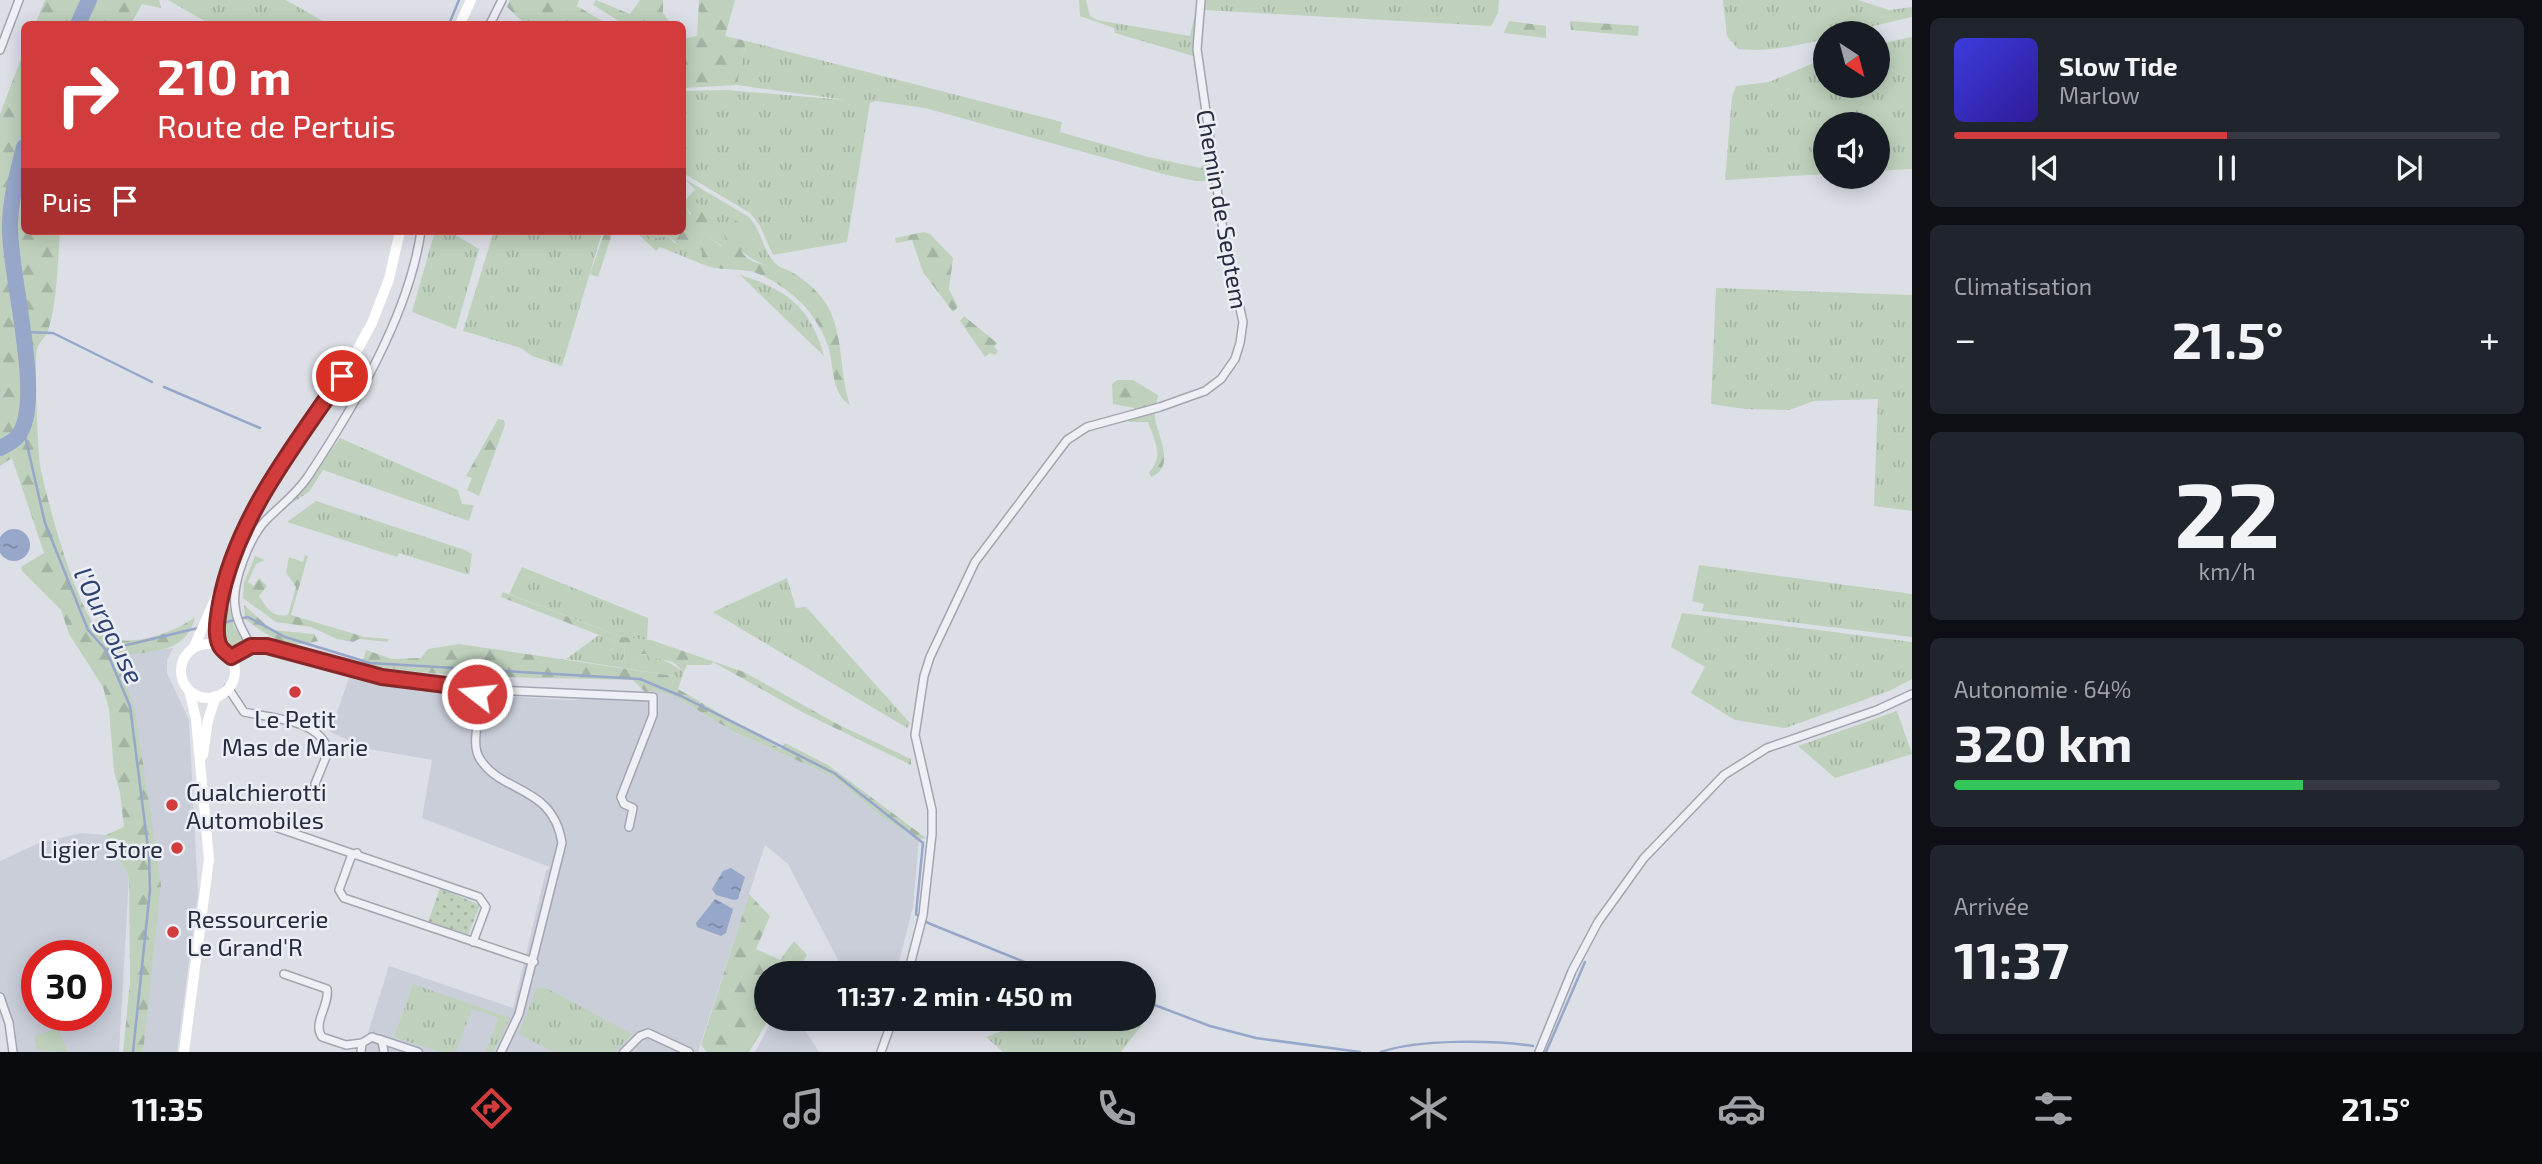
<!DOCTYPE html>
<html lang="fr">
<meta charset="utf-8">
<style>
:root{--surface:#171b24;--page:#20242c;--text:#f1f3f6;--muted:#9ea1a6;--line:#363941;--accent:#d23c3c}
body{margin:0;font-family:"Exo 2",sans-serif;background:var(--page);color:var(--text);height:100vh;display:flex;flex-direction:column;font-size:26px;white-space:nowrap}
*{box-sizing:border-box;margin:0}
p{font-size:23px;color:var(--muted)}
.icon{flex:none;width:38px;height:38px;fill:none;stroke:currentColor;stroke-width:2;stroke-linecap:round;stroke-linejoin:round}
.map{position:relative;flex:1;overflow:hidden}
.panel{display:flex;flex-direction:column;gap:18px;padding:18px;background:#0d0f14;width:630px}
.panel>*{flex:none}
.guide{position:absolute;left:21px;top:21px;width:665px;height:214px;border-radius:10px;box-shadow:0 4px 18px #0003;background:#d23c3c;color:#fff;overflow:hidden}
.needle{width:46px;rotate:144deg}
.controls{position:absolute;left:1813px;top:21px;display:grid;gap:14px}
.controls a{display:grid;place-items:center;width:77px;height:77px;border-radius:50%;background:var(--surface);box-shadow:0 4px 18px #0003;font-size:35px}
.speed{position:absolute;left:21px;top:940px;display:flex;gap:14px;font-size:35px;font-weight:700;text-align:center}
.speed>*{display:grid;place-content:center;width:91px;height:91px;border-radius:50%;background:var(--surface);box-shadow:0 4px 18px #0003;line-height:1}
.speed .limit{border:10px solid #d22;background:#fff;color:#111}
.pin{position:absolute;display:grid;place-items:center;width:60px;height:60px;color:#fff;margin:-30px;border:4px solid #fff;border-radius:50%;box-shadow:0 2px 7px #0007}
.me{position:absolute;width:77px;margin:-38px;rotate:286deg;stroke-linejoin:round;filter:drop-shadow(0 0 5px #0008)}
.turn{display:flex;align-items:center;gap:24px;height:147px;padding:0 21px;font-size:32px}
.turn .icon{width:91px;height:91px;stroke-width:2.5}
.turn b{display:block;font-size:49px;line-height:60px}
.then{display:flex;align-items:center;height:66px;padding:0 21px;background:#0003;gap:14px;font-size:26px}
.big{font-size:52px;font-weight:700;line-height:1.1}
.panel .card{flex:1;display:flex;flex-direction:column;justify-content:center;gap:10px;min-width:0;padding:0 24px;border-radius:10px;background:var(--page)}
.panel .dial{align-items:center;gap:0}
.dial b{font-size:91px;line-height:1}
.song{display:flex;align-items:center;gap:21px}
.cover{width:84px;height:84px;border-radius:10px;background:linear-gradient(135deg,hsl(240 70% 55%),hsl(250 70% 35%))}
.played{height:7px;border-radius:4px;background:linear-gradient(90deg,var(--accent) 50%,var(--line) 50%)}
.keys{display:flex;justify-content:space-around;direction:ltr}
.heat{display:flex;justify-content:space-between;align-items:center;font-size:38px;direction:ltr}
.charge{height:10px;border-radius:5px;background:linear-gradient(90deg,#34c759 64%,var(--line) 0)}
.trip{position:absolute;left:754px;top:961px;width:402px;height:70px;border-radius:35px;background:var(--surface);box-shadow:0 4px 18px #0003;font-weight:700;line-height:70px;text-align:center}
.tab-bar{display:flex;height:112px;justify-content:space-around;align-items:center;background:#090b0e;color:var(--muted)}
.tab-bar .icon{width:49px;height:49px}
.tab-bar .selected{color:var(--accent)}
.tab-bar b{font-size:32px;color:var(--text)}
main{display:flex;flex:1;min-height:0}
.map>svg:first-child{display:block}
.built{fill:#caced9;fill-rule:evenodd}
.grass{fill:url(#grass-tufts)}
.forest{fill:url(#forest-firs)}
.park{fill:url(#park-dots)}
.water{fill:url(#water-ripples)}
.lines{fill:none;stroke-linecap:round;stroke-linejoin:round}
.stream{stroke:#96a7c9;stroke-width:2.5}
.river{stroke:#96a7c9;stroke-width:16}
.street-casing{stroke:#a2a5b1;stroke-width:10}
.street{stroke:#eff0f5;stroke-width:7}
.secondary{stroke:#fff;stroke-width:10}
.route-casing{stroke:#882727;stroke-width:18}
.route{stroke:#d23c3c;stroke-width:12}
.poi-dot{fill:#d23c3c;stroke:#eceef5;stroke-width:2.5}
.labels{text-anchor:middle;dominant-baseline:central;stroke-width:5;stroke-linejoin:round;paint-order:stroke}
.street-label{font-size:24px;fill:#262b3e;stroke:#eceef5}
.poi-label{font-size:24px;fill:#262b3e;stroke:#eceef5;text-anchor:start}
.water-label{font-size:26px;font-style:italic;fill:#2f4373;stroke:#eceef5}
</style>
<main>
<div class="map">
<svg width="1912" height="1052" viewBox="0 0 1912 1052">
<defs>
<pattern id="grass-tufts" width="24" height="20" patternUnits="userSpaceOnUse" patternTransform="scale(1.75)"><rect width="24" height="20" fill="#bfd1bd"/><path d="M3 7l-1-3M5 7V3M7 7l1-3M15 17l-1-3M17 17v-4M19 17l1-3" fill="none" stroke="#a4b4a4"/></pattern>
<pattern id="forest-firs" width="22" height="20" patternUnits="userSpaceOnUse" patternTransform="scale(1.75)"><rect width="22" height="20" fill="#bfd1bd"/><path d="M5 1l3.5 6h-7zM16 11l3.5 6h-7z" fill="#a4b4a4"/></pattern>
<pattern id="park-dots" width="8" height="8" patternUnits="userSpaceOnUse" patternTransform="scale(1.75)"><rect width="8" height="8" fill="#bfd1bd"/><path d="M2 2h.1M6 6h.1" fill="none" stroke="#a4b4a4" stroke-width="1.8" stroke-linecap="round"/></pattern>
<pattern id="water-ripples" width="26" height="14" patternUnits="userSpaceOnUse" patternTransform="scale(1.75)"><rect width="26" height="14" fill="#96a7c9"/><path d="M2 4q2-2 4 0t4 0M15 11q2-2 4 0t4 0" fill="none" stroke="#7a88a5"/></pattern>
</defs>
<rect width="100%" height="100%" fill="#dddfe7"/>
<!-- built -->
<g class="built">
<polygon points="173,648 167,660 167,673 189,720 198,894 177,1052 142,1052 116,656"/>
<polygon points="349,678 390,686 478,695 573,700 656,691 674,696 734,732 834,777 882,817 919,839 913,907 896,973 849,973 837,958 788,864 765,845 698,1052 362,1052 389,966 513,1008 546,871 550,867 422,818 432,760 369,749 330,732"/>
<path d="M81,833l25,2 23,42 -10,175h-101l-4,-29 -8,-17 -6,3v-148l39,-18zM37,956h59v59h-59z"/>
<polygon points="773,1018 798,1019 819,1052 755,1052"/>
</g>
<!-- grass -->
<g class="grass">
<polygon points="168,0 286,0 328,24 210,24"/>
<polygon points="1079,0 1086,0 1090,16 1097,20 1190,36 1198,0 1212,181 1196,181 1167,175 925,108 876,101 870,103 847,242 773,255 760,226 750,213 683,173 683,91 726,90 846,100 737,85 746,41 1062,122 1060,132 1148,157 1201,168 1208,161 1208,154 1193,56 1115,33 1114,28 1080,16"/>
<polygon points="1205,0 1499,0 1498,13 1491,26 1205,10"/>
<path d="M1723,0h135l31,10 23,-3v10l-68,16h-19v6c-29,7 -57,13 -87,10l-11,-13z"/>
<polygon points="1912,37 1912,169 1878,171 1878,124 1825,124 1825,174 1725,180 1732,97 1736,86 1769,82 1825,58 1825,86 1878,86 1878,44"/>
<path d="M685,179l64,38c15,16 13,38 32,51 -28,-4 -33,-13 -55,-27l-4,5 -12,-8c-5,-13 -20,-22 -27,-36l12,-12z"/>
<polygon points="435,231 449,231 479,249 456,329 412,312"/>
<polygon points="494,231 602,233 562,366 532,356 521,348 463,331"/>
<polygon points="635,231 645,231 648,239 668,236 674,243 694,246 702,251 702,264 660,247 656,251"/>
<path d="M740,275c47,14 71,33 84,81z"/>
<polygon points="1716,288 1912,295 1912,511 1874,506 1878,399 1814,401 1789,410 1744,409 1711,404"/>
<polygon points="340,438 458,490 462,504 474,505 469,521 323,470 309,492 292,503"/>
<polygon points="316,501 465,550 472,554 469,575 399,553 397,557 287,522"/>
<polygon points="1699,565 1912,594 1912,637 1702,611 1704,604 1692,601"/>
<polygon points="522,567 648,618 647,641 622,637 509,594"/>
<polygon points="787,578 796,608 806,607 910,723 907,728 713,612"/>
<polygon points="228,601 234,627 244,642 239,647 231,645 223,634"/>
<polygon points="1682,613 1912,642 1912,679 1889,691 1785,728 1735,720 1691,693 1705,667 1671,647"/>
<path d="M599,635l26,10 -1,21 15,-1 -4,-11c20,-1 34,8 49,18l-4,11 -6,-7 -108,-17z"/>
<polygon points="1897,711 1912,754 1835,778 1798,746"/>
<polygon points="413,984 510,1018 493,1052 486,1052 498,1018 472,1009 456,1052 440,1052 394,1037"/>
<polygon points="537,987 548,989 632,1034 616,1052 553,1052 519,1034"/>
<polygon points="1145,1002 1157,1005 1121,1052 1003,1052 986,1037 1033,1019 1144,1018"/>
<polygon points="58,1028 68,1052 36,1050 35,1036"/>
</g>
<!-- forest -->
<g class="forest">
<polygon points="45,0 159,0 161,8 142,4 131,24 35,24"/>
<polygon points="510,0 579,0 577,6 607,24 525,24 507,7"/>
<polygon points="596,0 630,14 640,0 663,0 663,13 671,24 624,24 593,5"/>
<polygon points="699,0 735,0 725,36 746,41 737,85 683,88 683,39 697,36"/>
<polygon points="1509,21 1546,26 1546,38 1504,33"/>
<polygon points="1570,21 1639,26 1638,36 1571,30"/>
<path d="M24,51v180h36c-2,30 -3,72 -12,100 -2,6 -9,11 -11,18 -3,13 1,101 3,116 6,32 39,157 65,171 24,13 71,-4 90,-19 -9,39 -47,33 -79,40l19,52 26,176 -18,167h-20l7,-71 -1,-104 -23,-42 18,-8 -4,-35 -6,-20 -5,-63 -6,-22 -34,-53 -8,-24 -39,-39 -1,-4 23,-14 -32,-95 -12,8v-352z"/>
<path d="M683,202l7,13 7,-12 22,10 -10,20 1,5 11,8 5,-5 -3,-9 3,-8 8,-4 10,4 7,13 -10,14c9,14 24,13 38,16 16,4 35,20 44,32 22,30 15,72 27,106 -19,-11 -16,-40 -22,-59 -6,-18 -18,-36 -33,-49 -12,-10 -30,-23 -46,-26 -16,-3 -31,0 -47,-7v-13l-8,-5 -11,2 -15,-12 -20,3 -3,-8h37z"/>
<polygon points="605,231 613,231 598,277 590,274"/>
<polygon points="924,232 930,234 953,258 949,289 958,307 953,312 923,272 912,240 896,243 895,238"/>
<polygon points="964,316 997,343 994,347 998,351 995,355 990,353 985,357 960,321"/>
<path d="M1117,380h16l25,15c-1,7 -4,15 -3,22 2,19 22,50 -4,60l-2,-5c16,-15 5,-32 -1,-50h-19l-2,-3 10,-5 -3,-6 -21,-4 -1,-20z"/>
<polygon points="498,419 504,420 505,425 479,496 467,490 472,478 466,476"/>
<path d="M305,555l3,1 -17,59 74,22 24,2 -2,3 -28,-3 -6,3 -16,-3 -26,-12 -35,-5 -33,-24 1,-15 11,-27 10,4 -9,4 -8,18 6,4 5,-8 8,8 -8,10c8,12 13,22 29,19l8,-28 -10,-15 3,-15 14,5z"/>
<polygon points="503,592 622,637 651,640 744,672 839,725 911,759 911,765 804,713 713,662 711,665 687,665 684,672 673,662 656,658 655,665 650,664 646,654 636,654 639,666 624,666 625,645 501,597"/>
<path d="M244,605l28,25 42,4 4,7c-30,9 -49,-4 -73,-22z"/>
<path d="M459,644l215,32 6,7 -2,6 103,60 4,-6 43,22 98,73 -7,1 -37,-22 -48,-40 -100,-45 -60,-36 -18,-5 -11,1 -12,-12c-90,-3 -182,0 -271,-16l4,-14 26,9 29,-1 7,-9z"/>
<polygon points="749,894 770,916 756,949 780,960 794,941 807,955 796,973 766,973 769,1019 749,1052 707,1052 701,1045"/>
</g>
<!-- park -->
<polygon class="park" points="440,888 480,905 468,935 428,922"/>
<!-- water -->
<g class="water">
<circle cx="14" cy="545" r="16"/>
<polygon points="731,868 745,877 738,899 734,900 716,895 712,889 723,871"/>
<polygon points="715,899 733,909 726,933 721,936 697,927 696,923"/>
</g>
<g class="lines">
<!-- stream -->
<g class="stream">
<polyline points="449,24 459,0"/>
<polyline points="24,332 53,333 152,382"/>
<polyline points="164,387 260,428"/>
<polyline points="23,427 45,523 88,630 106,650 130,706 149,856 150,890 133,1052"/>
<polyline points="222,623 248,617 285,637 370,663 640,679 681,696 834,773 923,843 916,914 928,923 1052,973"/>
<polyline points="106,650 198,628"/>
<polyline points="1144,1001 1210,1026 1256,1038 1360,1052"/>
<path d="M1381,1052c37,-13 113,-12 152,-6"/>
<polyline points="1546,1052 1585,962"/>
</g>
<!-- river -->
<g class="river">
<polyline points="78,24 89,0"/>
<path d="M0,448c6,-3 13,-6 18,-12 28,-35 -11,-169 -8,-214 1,-25 8,-51 14,-75"/>
</g>
<!-- street casing -->
<g class="street-casing">
<g id="street">
<polyline points="490,24 502,0"/>
<polyline points="0,50 19,0"/>
<path d="M251,646c-7,-13 -15,-25 -16,-40 -3,-24 14,-68 31,-86 14,-14 29,-25 41,-42 47,-71 102,-163 114,-247"/>
<path d="M231,657l20,-11 8,-1 123,32 88,11 7,6c6,20 -8,48 3,65 22,35 73,26 82,84l-43,171 -18,38"/>
<path d="M228,688l16,24c26,6 79,8 84,40l-13,32"/>
<polyline points="471,689 653,697 653,715 621,797 624,804 633,808 629,827"/>
<polyline points="278,828 479,897 486,907 473,942"/>
<polyline points="357,853 351,857 339,890 344,898 534,962"/>
<polyline points="908,973 923,915 932,834 932,810 915,735 924,676 930,657 975,562 1067,440 1087,427 1160,407 1205,391 1221,379 1235,359 1240,343 1243,322 1224,237 1197,49 1201,0"/>
<path d="M284,974l43,15c3,16 -15,34 -5,48l24,8 16,-2"/>
<polyline points="0,997 9,1023 13,1052"/>
<polyline points="379,1039 418,1052"/>
<polyline points="361,1052 362,1043 372,1037 382,1041 384,1052"/>
<polyline points="624,1052 640,1036 648,1033 689,1052"/>
<polyline points="881,1052 893,1018"/>
<polyline points="1539,1052 1572,971 1598,922 1644,858 1724,775 1767,748 1877,710 1912,694"/>
</g>
</g>
<!-- street -->
<use href="#street" class="street"/>
<!-- secondary -->
<g class="secondary">
<polyline points="460,24 471,0"/>
<polyline points="220,605 217,621 221,647"/>
<circle cx="208" cy="671" r="27"/>
<polyline points="194,647 255,509 343,376 372,323 389,279 400,231"/>
<polyline points="203,755 208,720 216,696"/>
<polyline points="184,1052 209,859 196,719 189,690"/>
</g>
</g>
<g class="lines">
<!-- route casing -->
<g class="route-casing">
<path id="route" d="M342,376c-47,69 -106,142 -122,227 -2,13 -6,31 0,43 2,4 8,8 11,11l20,-11h16l115,31 88,11 7,6"/>
</g>
<!-- route -->
<use href="#route" class="route"/>
</g>
<!-- markers -->
<g class="poi-dot">
<circle cx="295" cy="692" r="7"/>
<circle cx="172" cy="805" r="7"/>
<circle cx="177" cy="848" r="7"/>
<circle cx="173" cy="932" r="7"/>
</g>
<g class="labels">
<!-- street labels -->
<g class="street-label">
<text transform="translate(1223 209) rotate(80)">Chemin de Septem</text>
</g>
<!-- poi labels -->
<g class="poi-label">
<text x="295" y="718" text-anchor="middle">Le Petit<tspan x="295" dy="28">Mas de Marie</tspan></text>
<text x="186" y="791">Gualchierotti<tspan x="186" dy="28">Automobiles</tspan></text>
<text x="163" y="848" text-anchor="end">Ligier Store</text>
<text x="187" y="918">Ressourcerie<tspan x="187" dy="28">Le Grand'R</tspan></text>
</g>
<!-- water labels -->
<g class="water-label">
<text transform="translate(110 625) rotate(64)">l'Ourgouse</text>
</g>
</g>
</svg>
<div class="controls">
<a><svg class="needle" viewBox="-14 -14 28 28"><path d="M0-13l5 13h-10z" fill="#e53935"/><path d="M0 13l5-13h-10z" fill="#9ea1a6"/></svg></a>
<a><svg class="icon" aria-label="sound" viewBox="0 0 24 24"><path d="M4 9h4l5-4v14l-5-4H4zM17 9q2 3 0 6"/></svg></a>
</div>
<div class="speed"><div class="limit">30</div></div>
<div class="pin" style="left:342px;top:376px;background:#d93025"><svg class="icon" aria-label="arrive" viewBox="0 0 24 24"><path d="M6 21V4h12l-3 4 3 4H6"/></svg></div>
<svg class="me" style="left:477px;top:694px" viewBox="-20 -20 40 40"><circle r="17" fill="#d23c3c" stroke="#fff" stroke-width="3"/><path d="M0-11L8 9 0 5-8 9z" fill="#fff"/></svg>
<div class="trip">11:37 · 2 min · 450 m</div>
<div class="guide">
<div class="turn"><svg class="icon" aria-label="right" viewBox="0 0 24 24"><path d="M7 20v-9h11M14 6l5 5-5 5"/></svg><div><b>210 m</b>Route de Pertuis</div></div>
<div class="then">Puis<svg class="icon" aria-label="arrive" viewBox="0 0 24 24"><path d="M6 21V4h12l-3 4 3 4H6"/></svg></div>
</div>
</div>
<section class="panel">
<div class="card">
<div class="song"><i class="cover"></i><div><b>Slow Tide</b><p>Marlow</p></div></div>
<div class="played"></div>
<div class="keys"><svg class="icon" aria-label="previous" viewBox="0 0 24 24"><path d="M18 5L8 12l10 7zM5 5v14"/></svg><svg class="icon" aria-label="pause" viewBox="0 0 24 24"><path d="M8 5v14M16 5v14"/></svg><svg class="icon" aria-label="next" viewBox="0 0 24 24"><path d="M6 5l10 7-10 7zM19 5v14"/></svg></div>
</div>
<div class="card"><p>Climatisation</p>
<div class="heat"><a>−</a><b class="big">21.5°</b><a>+</a></div>
</div>
<div class="card dial"><b>22</b><p>km/h</p></div>
<div class="card"><p>Autonomie · 64%</p><b class="big">320 km</b><div class="charge"></div></div>
<div class="card"><p>Arrivée</p><b class="big">11:37</b></div>
</section>
</main>
<nav class="tab-bar">
<b>11:35</b>
<svg class="icon selected" aria-label="directions" viewBox="0 0 24 24"><path d="M12 3l9 9-9 9-9-9zM9 14v-3h6M13 9l2 2-2 2"/></svg>
<svg class="icon" aria-label="music" viewBox="0 0 24 24"><path d="M9 18V5l10-2v13"/><circle cx="6" cy="18" r="3"/><circle cx="16" cy="16" r="3"/></svg>
<svg class="icon" aria-label="phone" viewBox="0 0 24 24"><path d="M5 4h4l2 5-3 2q2 4 5 5l2-3 5 2v4C11 20 4 13 5 4z"/></svg>
<svg class="icon" aria-label="climate" viewBox="0 0 24 24"><path d="M12 3v18M4 7l16 10M4 17L20 7"/></svg>
<svg class="icon" aria-label="car" viewBox="0 0 24 24"><path d="M5 17H2v-5l4-1 3-4h7l3 4 3 1v5h-3M9 17h6M6 11h13"/><circle cx="7" cy="17" r="2"/><circle cx="17" cy="17" r="2"/></svg>
<svg class="icon" aria-label="filters" viewBox="0 0 24 24"><path d="M4 7h16M4 17h16"/><circle cx="9" cy="7" r="2"/><circle cx="15" cy="17" r="2"/></svg>
<b>21.5°</b>
</nav>
